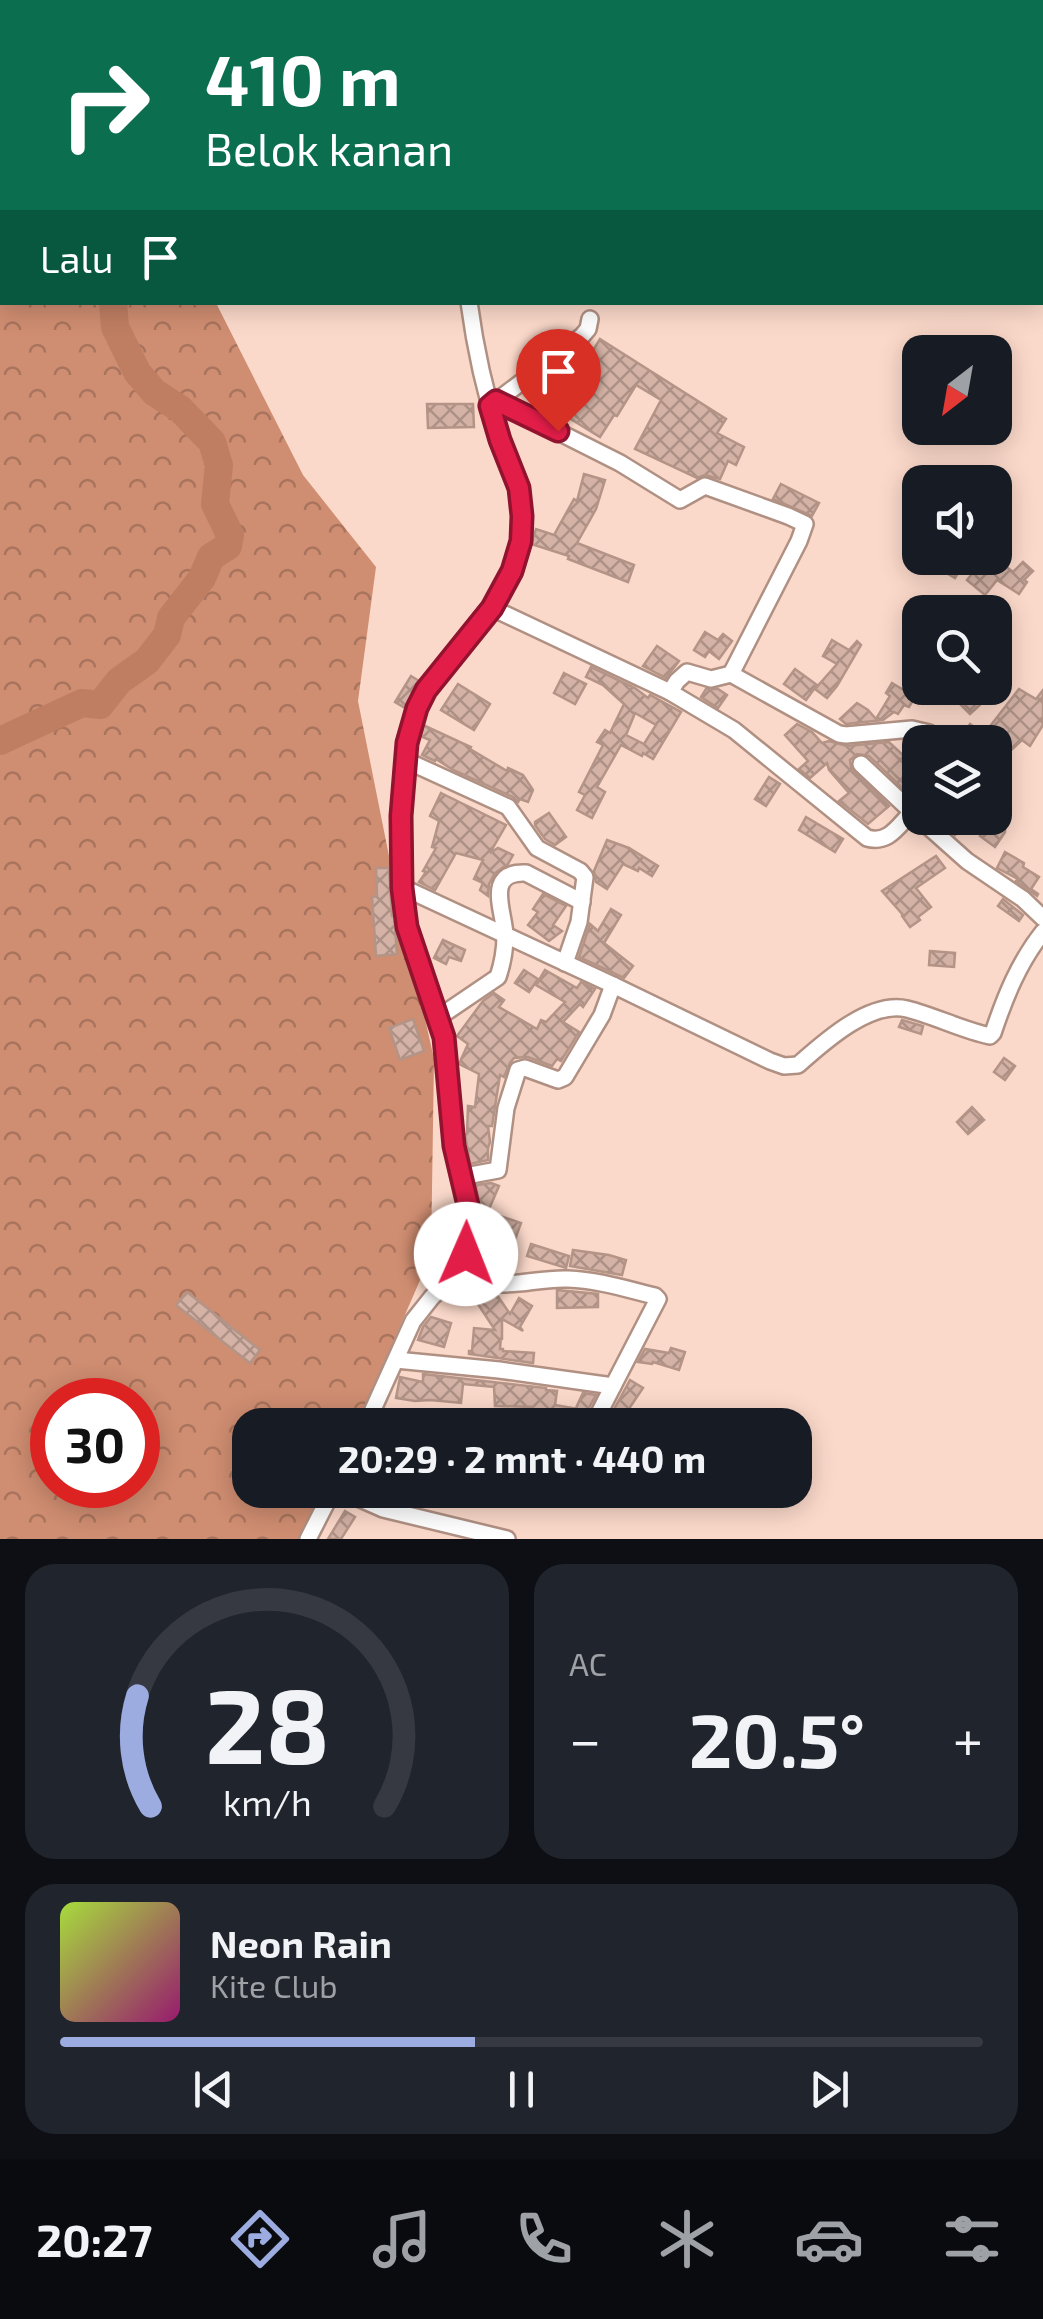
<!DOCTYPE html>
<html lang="id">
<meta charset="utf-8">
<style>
:root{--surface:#171b24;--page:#20242c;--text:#f1f3f6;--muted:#9ea1a6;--line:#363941;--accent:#9cace0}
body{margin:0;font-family:"Exo 2",sans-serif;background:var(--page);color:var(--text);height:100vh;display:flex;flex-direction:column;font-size:38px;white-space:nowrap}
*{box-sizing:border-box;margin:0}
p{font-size:32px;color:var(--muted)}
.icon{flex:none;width:55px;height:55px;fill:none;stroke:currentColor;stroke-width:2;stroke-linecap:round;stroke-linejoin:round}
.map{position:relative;height:1539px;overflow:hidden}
.drawer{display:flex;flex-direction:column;gap:25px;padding:25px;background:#0d0f14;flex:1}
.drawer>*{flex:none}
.hud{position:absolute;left:0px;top:0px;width:1045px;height:305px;box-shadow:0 5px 25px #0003;background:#0b6e4f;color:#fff;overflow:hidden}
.needle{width:65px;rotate:211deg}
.buttons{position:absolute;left:902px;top:335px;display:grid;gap:20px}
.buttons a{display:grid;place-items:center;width:110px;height:110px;border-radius:20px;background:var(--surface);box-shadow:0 5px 25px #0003;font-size:50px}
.speed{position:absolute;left:30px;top:1378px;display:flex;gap:20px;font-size:50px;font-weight:700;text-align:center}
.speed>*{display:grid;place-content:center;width:130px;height:130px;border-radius:50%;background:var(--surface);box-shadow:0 5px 25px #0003;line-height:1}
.speed .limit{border:15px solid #d22;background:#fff;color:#111}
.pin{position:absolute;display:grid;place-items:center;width:85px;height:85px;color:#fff;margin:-102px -42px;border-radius:50% 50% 50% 0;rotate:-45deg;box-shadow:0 0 10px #0007}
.pin .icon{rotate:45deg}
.me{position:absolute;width:110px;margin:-55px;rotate:1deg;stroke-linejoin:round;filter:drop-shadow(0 0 8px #0008)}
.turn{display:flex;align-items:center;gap:35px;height:210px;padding:0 40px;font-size:45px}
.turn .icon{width:130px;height:130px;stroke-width:2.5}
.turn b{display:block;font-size:70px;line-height:85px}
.then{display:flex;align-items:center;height:95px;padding:0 40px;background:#0003;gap:20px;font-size:38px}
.big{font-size:75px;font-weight:700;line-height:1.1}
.drawer .tile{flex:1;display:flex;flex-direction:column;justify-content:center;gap:15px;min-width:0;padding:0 35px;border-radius:30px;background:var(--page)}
.drawer .dial{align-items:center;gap:0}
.dial svg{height:260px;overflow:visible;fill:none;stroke:var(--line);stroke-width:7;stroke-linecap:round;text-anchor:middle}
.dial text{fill:var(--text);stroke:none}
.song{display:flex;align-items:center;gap:30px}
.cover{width:120px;height:120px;border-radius:15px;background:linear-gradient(135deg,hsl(80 70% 55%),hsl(320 70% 35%))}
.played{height:10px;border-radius:5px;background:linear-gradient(90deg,var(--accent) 45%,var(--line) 45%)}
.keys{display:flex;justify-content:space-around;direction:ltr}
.heat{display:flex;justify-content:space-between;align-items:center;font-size:55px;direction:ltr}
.drawer .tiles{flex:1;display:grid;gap:25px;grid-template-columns:1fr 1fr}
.tile:last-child{grid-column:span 2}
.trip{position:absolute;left:232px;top:1408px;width:580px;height:100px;border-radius:30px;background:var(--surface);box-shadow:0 5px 25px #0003;font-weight:700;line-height:100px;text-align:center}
.menu{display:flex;height:160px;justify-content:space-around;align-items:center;background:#090b0e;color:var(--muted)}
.menu .icon{width:70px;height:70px}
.menu .current{color:var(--accent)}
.menu b{font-size:45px;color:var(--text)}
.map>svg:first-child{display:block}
.forest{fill:url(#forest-crowns);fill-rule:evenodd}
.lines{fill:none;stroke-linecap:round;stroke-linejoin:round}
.river{stroke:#bf7e62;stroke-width:28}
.building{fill:url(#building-cross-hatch);stroke:#b49487;stroke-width:2.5;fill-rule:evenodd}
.street-casing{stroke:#b09083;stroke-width:20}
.street{stroke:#fff;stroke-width:15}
.route-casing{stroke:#92132f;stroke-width:25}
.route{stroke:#e11d48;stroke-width:18}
</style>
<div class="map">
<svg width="1043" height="1539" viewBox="0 0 1043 1539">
<defs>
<pattern id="forest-crowns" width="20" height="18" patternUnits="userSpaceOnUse" patternTransform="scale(2.5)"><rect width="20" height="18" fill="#cf8d71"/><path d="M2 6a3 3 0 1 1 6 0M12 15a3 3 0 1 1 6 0" fill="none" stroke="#a9745d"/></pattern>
<pattern id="building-cross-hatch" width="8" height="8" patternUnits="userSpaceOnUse" patternTransform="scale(2.5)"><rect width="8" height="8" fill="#d4b2a5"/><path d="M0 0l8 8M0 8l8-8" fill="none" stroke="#ad9186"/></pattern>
</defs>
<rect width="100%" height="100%" fill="#fbd9ca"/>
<!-- forest -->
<path class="forest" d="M0,0h233v2h-231v300l214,1 87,172 73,92 -18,134 34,170 42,188 -3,196 -74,170h-107v65h78l-21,49h-307zM52,1400h86v85h-86z"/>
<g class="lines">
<!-- river -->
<g class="river">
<polyline points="192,2 192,0"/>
<polyline points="0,741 82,703 100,705 119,681 147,661 167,635 171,618 202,578 211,557 228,546 230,535 215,504 219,465 212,442 180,409 154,392 137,372 115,327 113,302"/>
</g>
</g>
<!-- building -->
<g class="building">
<polygon points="600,339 726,419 717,433 744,447 736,465 728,461 720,479 705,475 697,478 635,449 661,400 636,385 617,416 614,415 600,437 535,397 545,380 548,382 553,372 566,362 581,370"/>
<polygon points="427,404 473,404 474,427 428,428"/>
<polygon points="584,474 605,480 596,509 577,543 634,565 628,582 568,559 569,556 531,544 536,529 554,535 574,499 577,501"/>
<polygon points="781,484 819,503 812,516 773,499"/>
<polygon points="921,558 947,558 962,566 955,578"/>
<polygon points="985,558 995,558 1013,572 1023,562 1033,571 1024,580 1027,582 1019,594 997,580 985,595 967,580"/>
<polygon points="705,632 718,640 723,634 732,641 719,659 709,651 705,657 694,650"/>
<polygon points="832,640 849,650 857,641 861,645 837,686 827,698 815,689 837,664 823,656"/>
<polygon points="657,646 679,661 666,678 643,666"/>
<path d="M591,667l44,21 13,10 2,-3 31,17 -28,47 -10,-6 -1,3 -21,-11 -24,42 8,5 -13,26 -15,-8 8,-15 -6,-3 24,-47 -6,-3 8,-12 5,3 14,-29 -21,-19 -17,-8zM635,713l21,12 -12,19 -18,-9z"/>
<polygon points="795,669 817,685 806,700 784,684"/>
<polygon points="564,673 586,684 575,704 554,693"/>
<polygon points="411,676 419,681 405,708 395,702"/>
<polygon points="892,683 915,697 909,707 904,705 898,714 894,712 883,720 846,724 840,719 857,703 868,710 876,719 890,696 886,693"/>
<polygon points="458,684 490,704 474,730 441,710"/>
<polygon points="954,688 967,688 982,703 970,714 949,693"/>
<polygon points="706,689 718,689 727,695 718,708 701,697"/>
<polygon points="1019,689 1036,699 1043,690 1043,725 1030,746 1022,740 995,765 995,742 972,742 962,735 970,724 984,734"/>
<polygon points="797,724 812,732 822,743 829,741 847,746 889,742 907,759 920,742 920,794 914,799 869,756 857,754 850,760 851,768 889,806 868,824 839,801 849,793 829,770 827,763 810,778 799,769 808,761 785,735"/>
<polygon points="423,725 471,747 470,749 507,771 508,768 523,775 533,790 528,802 520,799 518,802 513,797 453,770 436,759 435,761 422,755 430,740 420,736"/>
<polygon points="769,777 780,784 766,806 755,799"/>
<polygon points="441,793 506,825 490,853 498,848 513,855 508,864 495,873 489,884 488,896 480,890 483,883 474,879 483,860 456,853 435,890 419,882 426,872 423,871 436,848 432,847 439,821 430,816"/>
<polygon points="549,813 566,837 555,845 545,839 535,825 535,822"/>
<polygon points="806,817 843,839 835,852 799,830"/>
<polygon points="948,818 969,818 955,835 942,824"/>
<polygon points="992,818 1005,827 1005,832 995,847 980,836"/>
<polygon points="607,840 629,848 658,866 652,876 639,868 638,871 623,864 607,889 596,882 594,871"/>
<polygon points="1005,852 1024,863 1023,867 1039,877 1031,889 1038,894 1037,896 1016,881 1018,879 997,868"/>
<polygon points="936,856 945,868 916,888 931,907 918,917 920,920 910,927 902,916 903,915 882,891"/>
<polygon points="376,868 389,868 392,916 394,916 397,954 376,956 372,897 377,896"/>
<polygon points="543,894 566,906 553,925 562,931 549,941 528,925 538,912 533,909"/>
<polygon points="1003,899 1023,915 1019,921 998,906"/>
<polygon points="611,909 621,915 604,943 633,966 624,978 579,957 590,924 598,931"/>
<polygon points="443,940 465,950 461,961 449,957 446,964 434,958"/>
<polygon points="930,951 955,953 954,967 929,965"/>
<polygon points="524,970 538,979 529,992 515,983"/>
<polygon points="545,970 577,988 581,982 595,989 583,1007 580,1004 563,1022 579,1032 561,1061 557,1059 552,1066 528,1057 514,1058 510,1063 504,1077 500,1075 492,1126 488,1126 490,1142 488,1148 488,1160 470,1164 465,1134 467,1134 468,1106 475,1107 479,1074 459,1064 468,1044 457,1036 483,1001 494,993 504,1000 499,1007 537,1029 541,1020 546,1022 565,1002 536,985"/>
<polygon points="413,1019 424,1051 400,1060 389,1028"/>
<polygon points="902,1020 923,1026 921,1034 899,1027"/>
<polygon points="1004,1058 1015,1066 1005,1080 994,1072"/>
<polygon points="972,1107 984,1120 968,1134 957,1122"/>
<polygon points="491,1183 499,1186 486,1216 482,1214 476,1188 477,1185"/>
<polygon points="500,1216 521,1223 512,1248 491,1240"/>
<polygon points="531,1244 569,1256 566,1268 527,1256"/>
<polygon points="573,1250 609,1255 626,1260 622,1275 570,1266"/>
<polygon points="557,1290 598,1294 598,1307 557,1308"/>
<polygon points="187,1292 260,1350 250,1363 176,1305"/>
<polygon points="487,1294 497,1295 510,1314 519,1298 532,1306 520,1327 523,1331 502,1319 502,1340 501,1337 500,1349 503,1349 503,1351 534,1353 533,1363 469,1354 469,1351 472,1351 474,1328 495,1330 476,1301"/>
<polygon points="431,1317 451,1323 444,1347 418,1340 423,1327"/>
<polygon points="671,1348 685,1352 679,1370 653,1362 652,1364 638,1362 645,1349 669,1353"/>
<polygon points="423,1374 546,1388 546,1390 557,1391 555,1405 578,1409 576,1408 583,1393 596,1395 586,1413 582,1411 580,1425 531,1419 533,1407 495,1406 494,1387 463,1384 461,1403 430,1400 415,1401 396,1398 400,1377 423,1382"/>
<polygon points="630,1380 643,1388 618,1425 609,1425 606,1424"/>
<polygon points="345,1511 355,1517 341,1539 328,1539"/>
</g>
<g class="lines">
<!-- street casing -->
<g class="street-casing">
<g id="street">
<polyline points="506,2 506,0"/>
<polyline points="497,401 620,463 680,500 705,486 788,516 805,524 799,541 731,674"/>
<polyline points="490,406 582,336 588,329 590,319"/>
<path d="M492,608l178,84 64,38 133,108c22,6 31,-12 45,-26l55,49 56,38 20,19"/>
<polyline points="670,692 677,681 687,672 711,679 731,674 839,734 846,735 912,729 929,733 945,742"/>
<polyline points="405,760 508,807 537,848 580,871 585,877 579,922 565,963"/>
<polyline points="861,764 912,812"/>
<polyline points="402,887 613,985 602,1015 565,1077 558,1080 525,1068 518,1070 506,1108 498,1170 460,1177"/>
<path d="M613,985l157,76 14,5 14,-1c26,-23 72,-65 109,-56 28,7 55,21 83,27l3,-3c12,-36 26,-71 50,-101"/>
<path d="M439,1017l59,-40c4,-12 7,-28 7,-41 0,-23 -22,-65 21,-63l56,29"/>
<path d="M396,1360l103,10 114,16 45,-87 -3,-3c-29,-7 -57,-16 -87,-17 -38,-2 -75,18 -107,-10 6,-16 12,-34 10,-52 -3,-24 -14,-49 -17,-74 -4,-40 -3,-81 -14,-120 -13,-47 -33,-81 -37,-131 -1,-13 0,-25 0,-38 -1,-46 -6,-108 16,-150 30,-58 93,-97 102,-166 5,-41 -11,-65 -22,-102 -14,-43 -24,-89 -30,-134"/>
<polyline points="366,1425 413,1321 432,1297 461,1269"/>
<polyline points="593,1425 613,1386"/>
<polyline points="340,1490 383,1509 507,1539"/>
<polyline points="308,1539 333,1490"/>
</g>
</g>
<!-- street -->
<use href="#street" class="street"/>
</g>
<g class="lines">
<!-- route casing -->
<g class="route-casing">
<polyline id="route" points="466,1254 471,1218 454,1146 444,1037 407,927 402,888 401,816 407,743 417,708 426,690 492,608 512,571 521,541 522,516 519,488 500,440 490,406 496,401 558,431"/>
</g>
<!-- route -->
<use href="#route" class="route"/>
</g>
</svg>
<div class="buttons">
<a><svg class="needle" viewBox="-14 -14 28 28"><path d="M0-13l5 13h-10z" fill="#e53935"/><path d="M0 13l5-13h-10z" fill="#9ea1a6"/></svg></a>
<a><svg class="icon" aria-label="sound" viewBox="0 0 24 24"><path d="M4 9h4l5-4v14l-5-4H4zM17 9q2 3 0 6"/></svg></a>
<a><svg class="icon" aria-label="search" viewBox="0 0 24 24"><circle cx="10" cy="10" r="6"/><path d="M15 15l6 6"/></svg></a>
<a><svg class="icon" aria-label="layers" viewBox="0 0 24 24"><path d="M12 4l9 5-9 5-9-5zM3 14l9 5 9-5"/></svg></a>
</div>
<div class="speed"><div class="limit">30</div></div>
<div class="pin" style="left:558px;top:431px;background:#d93025"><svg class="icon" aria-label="arrive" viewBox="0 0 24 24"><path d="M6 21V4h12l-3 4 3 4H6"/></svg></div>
<svg class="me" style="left:466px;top:1254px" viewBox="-20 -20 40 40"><circle r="19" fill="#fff"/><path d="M0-13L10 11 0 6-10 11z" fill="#e11d48"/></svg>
<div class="trip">20:29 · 2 mnt · 440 m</div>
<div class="hud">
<div class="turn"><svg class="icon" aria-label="right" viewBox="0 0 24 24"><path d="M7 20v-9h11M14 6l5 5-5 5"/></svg><div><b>410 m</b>Belok kanan</div></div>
<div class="then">Lalu<svg class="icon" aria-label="arrive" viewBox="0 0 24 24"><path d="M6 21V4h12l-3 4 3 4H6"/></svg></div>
</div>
</div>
<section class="drawer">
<div class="tiles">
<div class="tile dial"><svg viewBox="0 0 100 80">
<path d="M14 69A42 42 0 1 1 86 69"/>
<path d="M14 69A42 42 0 0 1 10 35" stroke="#9cace0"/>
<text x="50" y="56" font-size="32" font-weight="700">28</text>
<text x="50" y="72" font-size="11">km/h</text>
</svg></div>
<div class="tile"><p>AC</p>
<div class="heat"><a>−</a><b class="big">20.5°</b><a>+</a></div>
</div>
<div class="tile">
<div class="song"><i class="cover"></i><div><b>Neon Rain</b><p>Kite Club</p></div></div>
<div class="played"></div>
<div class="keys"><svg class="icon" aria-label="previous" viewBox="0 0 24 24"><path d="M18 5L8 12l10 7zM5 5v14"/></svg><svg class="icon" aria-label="pause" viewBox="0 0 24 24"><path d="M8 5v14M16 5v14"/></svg><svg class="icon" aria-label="next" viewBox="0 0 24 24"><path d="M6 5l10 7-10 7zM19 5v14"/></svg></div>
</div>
</div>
</section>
<nav class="menu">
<b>20:27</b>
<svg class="icon current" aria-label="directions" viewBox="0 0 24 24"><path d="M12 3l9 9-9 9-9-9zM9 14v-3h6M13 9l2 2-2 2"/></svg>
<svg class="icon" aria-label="music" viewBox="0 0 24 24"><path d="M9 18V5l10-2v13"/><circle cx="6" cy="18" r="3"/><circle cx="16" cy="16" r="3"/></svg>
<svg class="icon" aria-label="phone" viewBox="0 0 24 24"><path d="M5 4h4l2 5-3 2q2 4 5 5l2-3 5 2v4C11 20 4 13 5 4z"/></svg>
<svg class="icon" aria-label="climate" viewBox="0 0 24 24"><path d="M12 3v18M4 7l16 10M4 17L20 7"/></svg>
<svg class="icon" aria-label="car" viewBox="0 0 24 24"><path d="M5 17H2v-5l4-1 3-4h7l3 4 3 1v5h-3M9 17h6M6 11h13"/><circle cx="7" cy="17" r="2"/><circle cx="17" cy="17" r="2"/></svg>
<svg class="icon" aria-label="filters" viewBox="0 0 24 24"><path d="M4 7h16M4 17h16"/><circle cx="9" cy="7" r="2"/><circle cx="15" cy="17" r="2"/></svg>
</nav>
